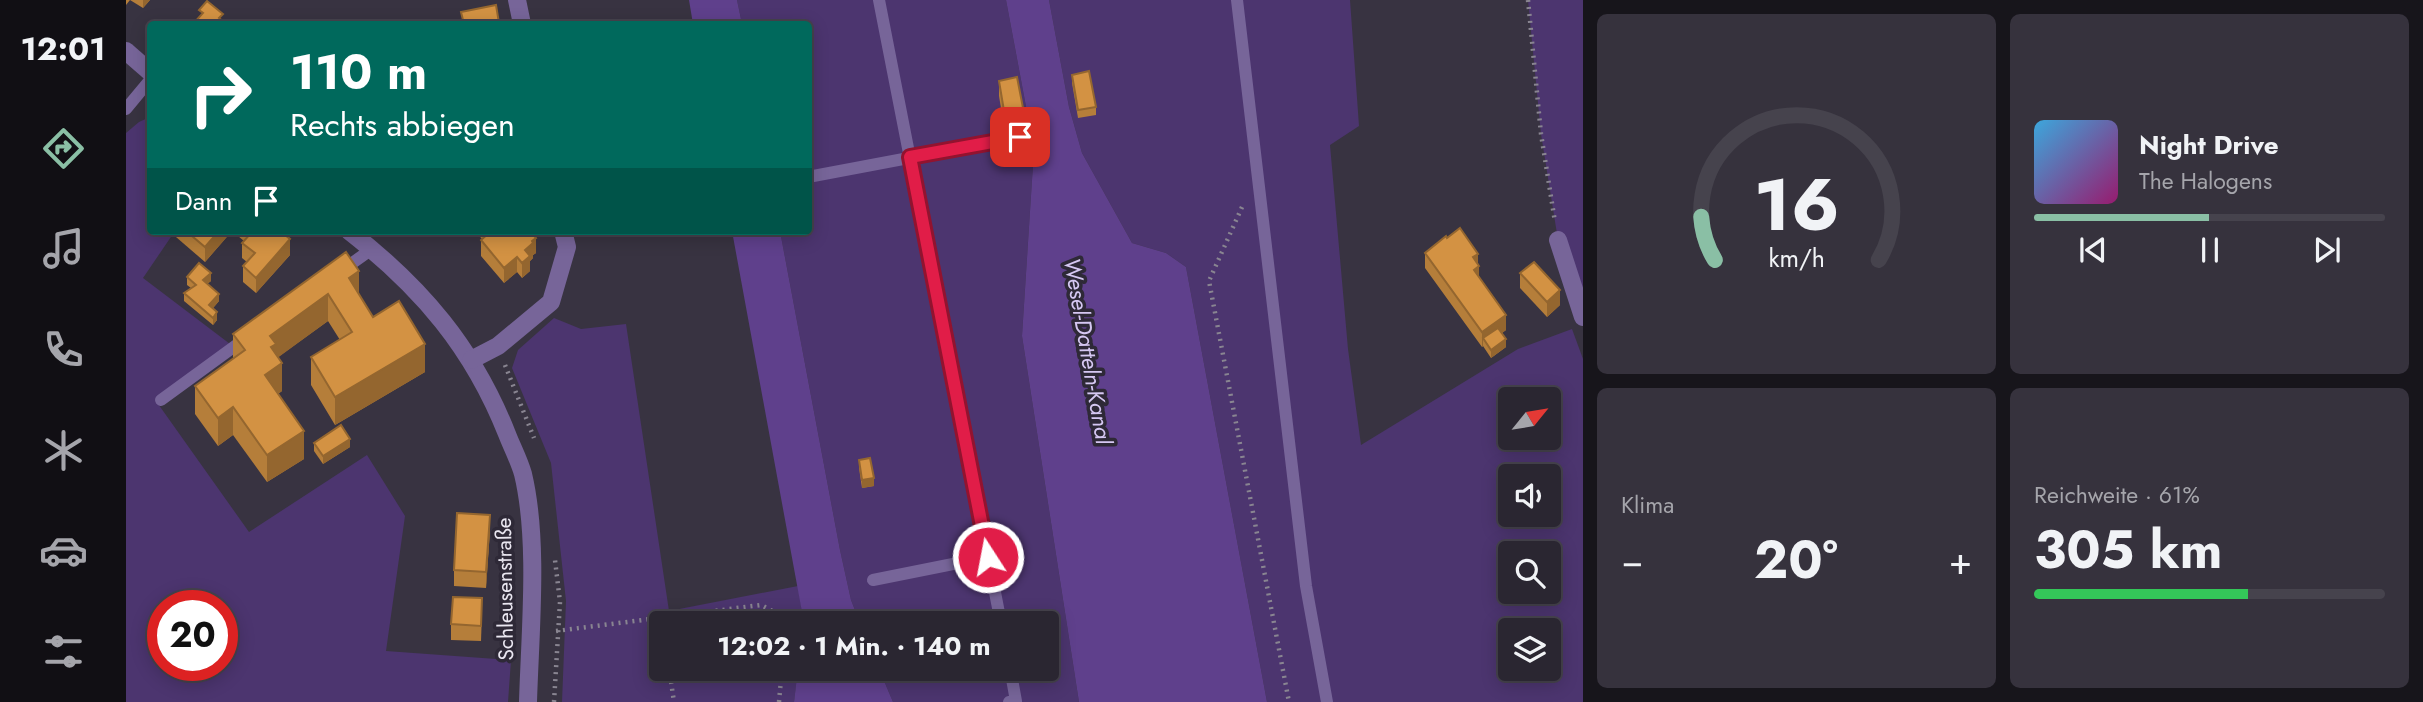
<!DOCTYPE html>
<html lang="de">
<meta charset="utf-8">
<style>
:root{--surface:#2a2631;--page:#36323d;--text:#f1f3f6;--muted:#a5a5ab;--line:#46434d;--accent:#8abfa5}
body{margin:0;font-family:Jost,sans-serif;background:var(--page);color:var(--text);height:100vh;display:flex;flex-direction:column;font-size:26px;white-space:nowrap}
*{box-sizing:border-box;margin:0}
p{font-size:23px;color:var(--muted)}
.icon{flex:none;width:38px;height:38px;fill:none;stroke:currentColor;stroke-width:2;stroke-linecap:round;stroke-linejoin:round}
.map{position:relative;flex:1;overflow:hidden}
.drawer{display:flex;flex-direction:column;gap:14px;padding:14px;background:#17151b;width:840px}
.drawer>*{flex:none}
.top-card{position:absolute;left:21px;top:21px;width:665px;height:214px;border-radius:7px;box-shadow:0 4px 18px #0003,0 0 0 2px var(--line);background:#00695c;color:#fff;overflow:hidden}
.needle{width:46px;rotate:60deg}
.controls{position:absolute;left:1372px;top:387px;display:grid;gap:14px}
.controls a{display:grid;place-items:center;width:63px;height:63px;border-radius:7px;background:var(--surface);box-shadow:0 4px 18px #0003,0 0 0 2px var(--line);font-size:35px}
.speed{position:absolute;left:21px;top:590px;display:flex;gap:14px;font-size:35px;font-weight:700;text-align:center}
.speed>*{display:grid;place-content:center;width:91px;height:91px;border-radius:50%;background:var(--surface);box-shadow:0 4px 18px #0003,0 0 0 2px var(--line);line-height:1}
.speed .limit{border:10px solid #d22;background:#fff;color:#111}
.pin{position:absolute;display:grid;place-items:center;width:60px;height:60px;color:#fff;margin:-30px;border-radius:14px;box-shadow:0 4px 10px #0006}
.me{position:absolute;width:77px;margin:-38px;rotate:349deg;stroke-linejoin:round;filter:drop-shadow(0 0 5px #0008)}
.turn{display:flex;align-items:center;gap:24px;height:147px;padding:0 28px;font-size:32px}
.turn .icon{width:91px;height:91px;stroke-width:2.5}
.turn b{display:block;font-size:49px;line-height:60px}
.then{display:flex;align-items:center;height:66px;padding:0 28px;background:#0003;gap:14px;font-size:26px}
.big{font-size:52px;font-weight:700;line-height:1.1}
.drawer .card{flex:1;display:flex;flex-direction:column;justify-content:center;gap:10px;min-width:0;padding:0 24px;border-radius:10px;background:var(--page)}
.drawer .dial{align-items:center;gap:0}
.dial svg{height:182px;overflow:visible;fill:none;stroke:var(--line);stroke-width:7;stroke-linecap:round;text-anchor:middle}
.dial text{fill:var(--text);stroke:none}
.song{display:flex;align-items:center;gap:21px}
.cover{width:84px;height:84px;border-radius:10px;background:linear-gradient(135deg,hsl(200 70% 55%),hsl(320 70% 35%))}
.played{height:7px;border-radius:4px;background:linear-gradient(90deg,var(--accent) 50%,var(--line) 50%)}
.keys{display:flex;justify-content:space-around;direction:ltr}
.heat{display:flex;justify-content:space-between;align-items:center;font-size:38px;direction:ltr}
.charge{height:10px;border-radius:5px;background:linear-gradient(90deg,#34c759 61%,var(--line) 0)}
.drawer .tiles{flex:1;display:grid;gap:14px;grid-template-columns:repeat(2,1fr)}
.trip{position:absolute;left:523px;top:611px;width:410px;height:70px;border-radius:7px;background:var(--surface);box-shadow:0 4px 18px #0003,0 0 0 2px var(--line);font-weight:700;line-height:70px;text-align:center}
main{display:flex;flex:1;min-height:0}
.tab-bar{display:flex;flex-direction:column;width:126px;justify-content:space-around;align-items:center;background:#110f14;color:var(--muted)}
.tab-bar .icon{width:49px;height:49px}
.tab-bar .selected{color:var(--accent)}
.tab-bar b{font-size:32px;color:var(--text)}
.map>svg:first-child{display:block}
.green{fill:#4c356f;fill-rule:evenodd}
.water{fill:#5f408c}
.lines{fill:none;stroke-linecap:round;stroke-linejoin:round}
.path{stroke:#898591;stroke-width:4.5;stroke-dasharray:2 5;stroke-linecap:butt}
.lane{stroke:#776599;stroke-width:12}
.street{stroke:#776599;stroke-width:18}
.wall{fill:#b57e3a}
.shaded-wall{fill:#94662f}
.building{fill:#d39243;stroke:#94662f;stroke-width:2}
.route-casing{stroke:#92132f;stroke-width:18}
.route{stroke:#e11d48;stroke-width:12}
.labels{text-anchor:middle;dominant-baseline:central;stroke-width:7;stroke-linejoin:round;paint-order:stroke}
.street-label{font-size:21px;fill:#eae7f1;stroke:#2e2937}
.water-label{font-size:23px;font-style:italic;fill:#d5c7f2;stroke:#2e2937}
</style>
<main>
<nav class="tab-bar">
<b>12:01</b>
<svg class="icon selected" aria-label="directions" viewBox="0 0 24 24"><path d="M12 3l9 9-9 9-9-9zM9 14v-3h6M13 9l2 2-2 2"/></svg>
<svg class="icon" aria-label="music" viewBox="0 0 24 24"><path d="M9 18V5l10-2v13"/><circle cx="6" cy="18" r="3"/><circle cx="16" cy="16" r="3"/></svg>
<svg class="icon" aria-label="phone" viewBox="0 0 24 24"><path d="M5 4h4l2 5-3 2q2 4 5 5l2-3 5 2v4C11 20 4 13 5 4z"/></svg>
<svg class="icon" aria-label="climate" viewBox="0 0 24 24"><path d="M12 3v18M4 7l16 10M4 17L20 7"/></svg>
<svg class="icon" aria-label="car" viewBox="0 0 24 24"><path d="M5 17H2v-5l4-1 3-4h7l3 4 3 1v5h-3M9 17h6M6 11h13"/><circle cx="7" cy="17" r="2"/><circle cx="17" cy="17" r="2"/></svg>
<svg class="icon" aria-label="filters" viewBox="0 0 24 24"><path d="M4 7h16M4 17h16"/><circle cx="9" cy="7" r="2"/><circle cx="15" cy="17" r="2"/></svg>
</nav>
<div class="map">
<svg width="1457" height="702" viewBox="0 0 1457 702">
<rect width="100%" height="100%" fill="#383341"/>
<!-- green -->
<g class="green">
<polygon points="611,0 880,0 908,149 896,336 953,702 767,702 753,669 920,668 920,623 734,623 725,600 714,550 654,231 682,231 682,24 616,24"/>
<path d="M923,0h301l9,126 -29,19 18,204 13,96 157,-96 54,-20 11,30v343h-316l-81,-435 -20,-14 -34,-10 -50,-90 -13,-46zM1384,399h39v39h-39zM1384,476h39v38h-39zM1384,553h39v39h-39zM1384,630h39v38h-39z"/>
<polygon points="1402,0 1457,0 1457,290 1432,240 1415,134"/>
<path d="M24,117v114h25l-32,47 91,69 -78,54 93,131 118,-77 38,61 -19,135 125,9 -3,42h-382v-569l13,-11zM37,606h59v59h-59z"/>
<polygon points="428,318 455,329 500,324 543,611 672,586 678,623 536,623 536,668 672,669 668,702 436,702 440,601 425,463 386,368 392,350"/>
</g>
<!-- water -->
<g class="water">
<polygon points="563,0 611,0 616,24 567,24"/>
<polygon points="880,0 923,0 943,107 956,153 1006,243 1040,253 1060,267 1141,702 953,702 896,336 908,149"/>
<polygon points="606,231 654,231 714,550 725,600 734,623 678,623"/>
<polygon points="672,668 753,669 767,702 668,702"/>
</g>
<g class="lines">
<!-- path -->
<g class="path">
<polyline points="1402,0 1415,134 1429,222"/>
<polyline points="1116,207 1083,281 1163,702"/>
<polyline points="379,365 408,438"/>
<polyline points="430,631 635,605 650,613 653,623"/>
<polyline points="543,668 548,702"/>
<polyline points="428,702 434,602 429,560"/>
<polyline points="653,702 656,668"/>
</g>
<!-- lane -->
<g class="lane">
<polyline points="753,0 875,623"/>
<polyline points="1111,0 1180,586 1201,702"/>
<polyline points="0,109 24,80"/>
<polyline points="682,177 894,137"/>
<polyline points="215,271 246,249"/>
<polyline points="35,400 120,338"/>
<polyline points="747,580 862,557"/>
<polyline points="883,702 890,701 884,668"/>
</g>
<!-- street -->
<g class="street">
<polyline points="391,0 396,24"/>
<polyline points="0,51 24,72"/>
<path d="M223,231c73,57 124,117 158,203 5,13 12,26 16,40 16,67 7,158 5,228"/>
<polyline points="1432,240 1457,317"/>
<polyline points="345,360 372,346 425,302 441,247 437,231"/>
</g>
</g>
<!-- wall -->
<g class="wall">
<polygon points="0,0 24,0 17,8 4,0 0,5"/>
<polygon points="946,75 970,107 970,115 952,118 946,83"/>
<polygon points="873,81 898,113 898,128 879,132 873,96"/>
<polygon points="50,231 106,231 79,262 50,237"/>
<polygon points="106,231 154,231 164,255 130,293 117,282 117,266 121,262 116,258 116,243 118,241"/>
<polygon points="349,231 397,231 410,253 407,255 407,258 404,261 404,271 396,278 391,272 378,283 355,256 355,240 356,239"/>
<polygon points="220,252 233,294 247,317 299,372 209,425 185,385 185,357 214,340 202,321 152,357 156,391 152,394 178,459 141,482 107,435 92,446 69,414 69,386 107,359 107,334"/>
<polygon points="1299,253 1352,263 1353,278 1380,330 1376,333 1380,347 1365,358 1357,346 1356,347 1299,268"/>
<polygon points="1394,273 1434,305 1421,317 1394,288"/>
<polygon points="61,277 85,281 81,284 93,301 87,308 91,320 87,325 58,301 58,293 65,288 61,285"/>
<polygon points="188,443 224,447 197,464 188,451"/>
<polygon points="733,460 748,486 736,488 733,468"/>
<polygon points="364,530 360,588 328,586 328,570"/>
<polygon points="356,613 355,641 325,640 325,624"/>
</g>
<!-- shaded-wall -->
<g class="shaded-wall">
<polygon points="17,0 24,0 17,8"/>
<polygon points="93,231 106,231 79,262 79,247"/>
<polygon points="410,238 410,253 407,255 407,258 404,261 404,271 396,278 396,263 399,250 406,241"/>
<polygon points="164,239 164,255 130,293 130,278"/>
<polygon points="1352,254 1352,267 1353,266 1353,281 1348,285 1347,257"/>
<polygon points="391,257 391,272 378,283 378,268"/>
<polygon points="233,271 233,299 223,278"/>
<polygon points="85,273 85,281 77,287 77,280"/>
<polygon points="1434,290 1434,305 1421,317 1421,302"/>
<polygon points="93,294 93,301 83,313 83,305"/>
<polygon points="202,294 202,321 150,359 156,363 156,391 139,403 139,375 144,336"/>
<polygon points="91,312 91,320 87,325 87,318"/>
<polygon points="1380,315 1380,330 1361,344 1357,338 1357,346 1356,347 1356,332"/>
<polygon points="1380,339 1380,347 1365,358 1365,350"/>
<polygon points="299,344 299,372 209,425 209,397"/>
<polygon points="107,407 107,435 92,446 92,418"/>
<polygon points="178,431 178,459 141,482 141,455"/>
<polygon points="224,439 224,447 197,464 197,456"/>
<polygon points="748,478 748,486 736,488 736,480"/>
<polygon points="364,515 364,530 360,588 360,572"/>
</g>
<!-- building -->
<g class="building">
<polygon points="81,1 97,14 93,18 100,24 67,24 77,13 73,10"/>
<polygon points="370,5 373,23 369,24 338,24 335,12"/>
<polygon points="963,71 970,107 952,110 946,75"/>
<polygon points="891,77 898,113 879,117 873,81"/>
<polygon points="1334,228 1352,254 1347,257 1353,266 1348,270 1380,315 1356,332 1299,253 1320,236 1321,238"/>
<polygon points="60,231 93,231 79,247"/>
<polygon points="124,231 154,231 164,239 130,278 117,266 129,253 116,243 126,232"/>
<polygon points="362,231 404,231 410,238 406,241 407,243 399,250 404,256 396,263 391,257 378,268 355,240 363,233"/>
<polygon points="220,252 233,271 223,278 247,317 273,301 299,344 209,397 185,357 226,332 202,294 144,336 150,344 145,347 156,363 139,375 178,431 141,455 107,407 92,418 69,386 119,350 107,334"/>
<polygon points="1408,262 1434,290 1421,302 1394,273"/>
<polygon points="73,263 85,273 77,280 93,294 83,305 91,312 87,318 58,293 70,285 61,277"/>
<polygon points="1372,328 1380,339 1365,350 1357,338"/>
<polygon points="215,425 224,439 197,456 188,443"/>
<polygon points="744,458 748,478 736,480 733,460"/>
<polygon points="331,513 364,515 360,572 328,570"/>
<polygon points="327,597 356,598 355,626 325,624"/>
</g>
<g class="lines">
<!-- route casing -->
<g class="route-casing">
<polyline id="route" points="862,557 784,157 894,137"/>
</g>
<!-- route -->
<use href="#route" class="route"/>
</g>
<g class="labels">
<!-- street labels -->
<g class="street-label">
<text transform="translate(379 589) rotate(-91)">Schleusenstraße</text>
</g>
<!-- water labels -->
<g class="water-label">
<text transform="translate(962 351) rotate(80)">Wesel-Datteln-Kanal</text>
</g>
</g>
</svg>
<div class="controls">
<a><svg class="needle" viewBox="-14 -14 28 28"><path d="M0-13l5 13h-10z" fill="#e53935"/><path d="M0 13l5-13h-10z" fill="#a5a5ab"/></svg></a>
<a><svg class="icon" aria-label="sound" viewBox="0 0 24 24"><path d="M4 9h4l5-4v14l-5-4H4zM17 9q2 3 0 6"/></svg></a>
<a><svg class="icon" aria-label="search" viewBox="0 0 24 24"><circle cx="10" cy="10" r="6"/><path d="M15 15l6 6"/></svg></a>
<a><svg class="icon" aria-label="layers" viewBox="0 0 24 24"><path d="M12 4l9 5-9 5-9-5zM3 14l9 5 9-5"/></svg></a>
</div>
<div class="speed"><div class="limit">20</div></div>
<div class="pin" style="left:894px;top:137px;background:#d93025"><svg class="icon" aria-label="arrive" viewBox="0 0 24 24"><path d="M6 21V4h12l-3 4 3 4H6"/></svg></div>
<svg class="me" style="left:862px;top:557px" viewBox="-20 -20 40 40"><circle r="17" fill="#e11d48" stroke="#fff" stroke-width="3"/><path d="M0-11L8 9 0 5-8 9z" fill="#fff"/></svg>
<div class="trip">12:02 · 1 Min. · 140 m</div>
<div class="top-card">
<div class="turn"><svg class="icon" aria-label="right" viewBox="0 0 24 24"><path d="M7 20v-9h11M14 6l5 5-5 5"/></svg><div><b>110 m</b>Rechts abbiegen</div></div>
<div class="then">Dann<svg class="icon" aria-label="arrive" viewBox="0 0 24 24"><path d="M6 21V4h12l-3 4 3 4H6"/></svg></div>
</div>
</div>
<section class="drawer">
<div class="tiles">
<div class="card dial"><svg viewBox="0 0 100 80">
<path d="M14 69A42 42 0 1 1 86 69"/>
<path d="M14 69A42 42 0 0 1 8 50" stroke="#8abfa5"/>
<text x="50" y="56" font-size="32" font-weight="700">16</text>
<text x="50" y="72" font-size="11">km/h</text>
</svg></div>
<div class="card">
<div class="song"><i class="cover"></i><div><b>Night Drive</b><p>The Halogens</p></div></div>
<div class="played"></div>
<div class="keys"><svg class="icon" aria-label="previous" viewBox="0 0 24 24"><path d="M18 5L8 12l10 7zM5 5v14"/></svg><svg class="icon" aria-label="pause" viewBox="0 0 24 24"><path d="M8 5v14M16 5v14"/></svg><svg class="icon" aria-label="next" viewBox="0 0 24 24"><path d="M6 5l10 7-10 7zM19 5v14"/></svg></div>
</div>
<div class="card"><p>Klima</p>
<div class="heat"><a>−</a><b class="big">20°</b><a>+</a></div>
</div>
<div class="card"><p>Reichweite · 61%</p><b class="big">305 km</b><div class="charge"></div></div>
</div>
</section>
</main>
